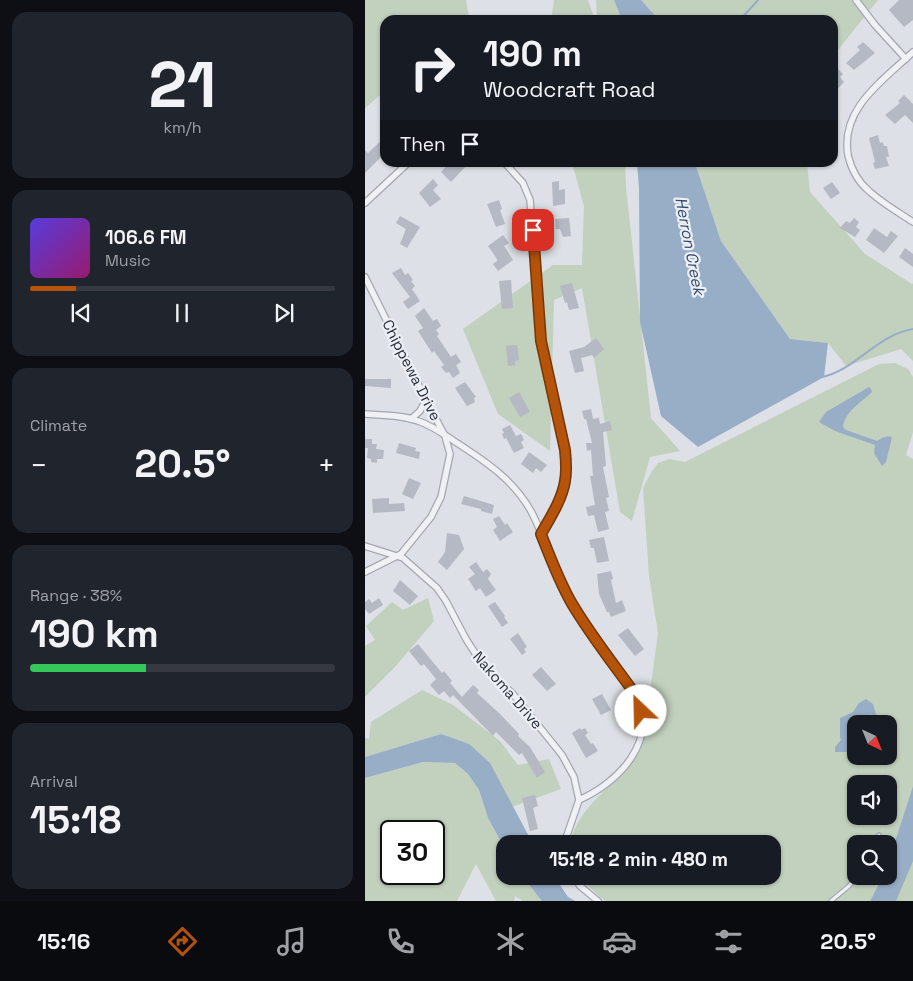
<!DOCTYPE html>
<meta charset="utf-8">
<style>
:root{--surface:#171b24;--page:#20242c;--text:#f1f3f6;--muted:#9ea1a6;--line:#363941;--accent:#b45309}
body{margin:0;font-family:"Space Grotesk",sans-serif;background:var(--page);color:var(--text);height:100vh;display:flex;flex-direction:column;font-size:19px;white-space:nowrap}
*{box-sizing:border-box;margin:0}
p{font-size:16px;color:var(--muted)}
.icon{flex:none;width:28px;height:28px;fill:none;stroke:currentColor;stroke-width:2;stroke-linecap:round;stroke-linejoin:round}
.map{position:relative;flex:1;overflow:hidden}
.details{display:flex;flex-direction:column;gap:12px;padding:12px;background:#0d0f14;width:365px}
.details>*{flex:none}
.top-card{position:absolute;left:15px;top:15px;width:458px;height:152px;border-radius:15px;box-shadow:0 1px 4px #0004;background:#171b24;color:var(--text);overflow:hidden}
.needle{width:32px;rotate:137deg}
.buttons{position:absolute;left:482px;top:715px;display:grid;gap:10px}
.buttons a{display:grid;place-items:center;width:50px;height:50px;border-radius:10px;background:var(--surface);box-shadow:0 1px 4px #0004;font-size:25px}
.speed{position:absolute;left:15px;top:820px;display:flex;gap:10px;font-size:25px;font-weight:700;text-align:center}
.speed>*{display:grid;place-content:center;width:65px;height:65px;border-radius:50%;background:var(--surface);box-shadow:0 1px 4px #0004;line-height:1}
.speed .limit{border:2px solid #111;border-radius:8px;background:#fff;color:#111}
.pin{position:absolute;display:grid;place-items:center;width:42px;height:42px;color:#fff;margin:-21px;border-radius:10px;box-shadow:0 2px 8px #0006}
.me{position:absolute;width:55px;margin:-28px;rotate:336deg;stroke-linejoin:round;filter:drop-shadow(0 0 4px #0008)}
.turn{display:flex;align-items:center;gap:18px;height:105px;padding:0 20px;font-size:22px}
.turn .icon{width:65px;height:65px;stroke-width:2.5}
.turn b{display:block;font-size:35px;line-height:42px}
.then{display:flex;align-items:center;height:48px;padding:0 20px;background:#0003;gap:10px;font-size:19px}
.big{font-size:38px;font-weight:700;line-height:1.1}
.details .card{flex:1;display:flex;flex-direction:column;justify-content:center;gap:8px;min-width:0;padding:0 18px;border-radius:15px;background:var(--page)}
.details .dial{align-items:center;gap:0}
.dial b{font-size:65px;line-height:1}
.song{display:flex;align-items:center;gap:15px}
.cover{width:60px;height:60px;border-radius:8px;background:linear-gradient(135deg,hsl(250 70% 55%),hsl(320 70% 35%))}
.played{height:5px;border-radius:2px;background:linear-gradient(90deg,var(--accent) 15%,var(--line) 15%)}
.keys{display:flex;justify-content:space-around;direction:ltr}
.heat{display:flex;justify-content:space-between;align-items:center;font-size:28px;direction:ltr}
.charge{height:8px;border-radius:4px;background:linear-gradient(90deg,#34c759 38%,var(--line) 0)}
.trip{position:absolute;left:131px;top:835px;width:285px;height:50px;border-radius:15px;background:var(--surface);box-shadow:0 1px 4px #0004;font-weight:700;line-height:50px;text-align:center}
.tab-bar{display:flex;height:80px;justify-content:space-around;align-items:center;background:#090b0e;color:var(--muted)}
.tab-bar .icon{width:35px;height:35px}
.tab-bar .active{color:var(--accent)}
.tab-bar b{font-size:22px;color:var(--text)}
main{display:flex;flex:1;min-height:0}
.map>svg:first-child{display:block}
.green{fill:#c2d0be;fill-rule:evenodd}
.water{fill:#98adc6}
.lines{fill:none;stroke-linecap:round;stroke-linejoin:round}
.stream{stroke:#98adc6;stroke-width:2}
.building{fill:#b4b9c3}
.lane-casing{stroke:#a3a7b0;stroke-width:5.5}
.street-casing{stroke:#a3a7b0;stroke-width:8}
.lane{stroke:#eff1f5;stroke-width:3}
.street{stroke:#eff1f5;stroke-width:5.5}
.route-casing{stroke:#753606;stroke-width:12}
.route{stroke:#b45309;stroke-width:9}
.labels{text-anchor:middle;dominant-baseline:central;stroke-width:4.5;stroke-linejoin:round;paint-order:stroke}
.street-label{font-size:15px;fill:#272e3c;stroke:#eceff4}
.water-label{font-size:16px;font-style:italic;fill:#324b6f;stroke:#eceff4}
</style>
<main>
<section class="details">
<div class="card dial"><b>21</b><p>km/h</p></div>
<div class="card">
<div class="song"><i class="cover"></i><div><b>106.6 FM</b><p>Music</p></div></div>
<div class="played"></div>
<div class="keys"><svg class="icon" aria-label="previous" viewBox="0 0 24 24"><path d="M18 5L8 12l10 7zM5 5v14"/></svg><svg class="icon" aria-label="pause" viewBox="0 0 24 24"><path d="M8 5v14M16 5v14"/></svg><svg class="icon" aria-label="next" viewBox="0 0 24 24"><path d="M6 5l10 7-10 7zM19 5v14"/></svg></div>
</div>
<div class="card"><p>Climate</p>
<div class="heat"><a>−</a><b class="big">20.5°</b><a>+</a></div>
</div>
<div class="card"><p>Range · 38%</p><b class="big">190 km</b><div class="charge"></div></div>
<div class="card"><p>Arrival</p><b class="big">15:18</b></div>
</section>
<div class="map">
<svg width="548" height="901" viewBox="0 0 548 901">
<rect width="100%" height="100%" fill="#dde0e6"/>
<!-- green -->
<g class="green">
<polygon points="0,0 101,0 104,17 101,20 20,20 20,91 0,108"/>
<polygon points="189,0 223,0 230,20 186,20"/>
<polygon points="231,0 249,0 257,20 232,20"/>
<polygon points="276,0 513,0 468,56 468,20 383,20 366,18 363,20 294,20"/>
<polygon points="207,163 260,163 261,187 286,418 315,451 285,457 267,521 255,512 217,288 189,300 185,451 133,414 98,329 188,265 217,265 219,206"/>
<polygon points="330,163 442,163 445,192 500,254 547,284 548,283 548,361 536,349 481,366 463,343 425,339 356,241"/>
<path d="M530,363l13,6 5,8v55l-7,23 7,4v327l-24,74v-16h-33v32h27l-13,25h-265l-28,-25h196v-32h-203c9,-44 55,-62 73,-100l15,-111 -9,-57 -6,-88 9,-17 6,-8 12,-4 15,3 194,-98zM491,724h33v32h-33zM491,784h33v32h-33z"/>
<polygon points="63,598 69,621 30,667 0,697 0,646 10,640 1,626 27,602 38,610"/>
<polygon points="57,690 88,705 135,741 153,765 184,759 196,789 147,807 124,763 76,734 0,757 0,738 4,739 6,722"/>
<path d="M58,762l32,1 13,11 11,16 9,28 17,31v27h17l20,25h-19l-8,-5 -1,5h-18l-20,-37 -19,37h-92v-123zM26,831h43v43h-43z"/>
<polygon points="548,846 548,901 530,901"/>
</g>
<!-- water -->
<g class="water">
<polygon points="249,0 276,0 294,20 257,20"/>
<polygon points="272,163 330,163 356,241 425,339 463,343 459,377 333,447 296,416 275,322 274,188"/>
<path d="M504,387l2,2 1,3c-10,10 -27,19 -29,35l3,3 31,11c5,-3 10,-6 15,-4l-6,25 -4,4 -8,-13 1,-8 -40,-14 -16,-9 7,-10z"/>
<polygon points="501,699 508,704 514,724 505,724 508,716 507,714 497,724 491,724 491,743 482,752 470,752 470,747 476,740 475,737 475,718 488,712 494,703"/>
<polygon points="76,734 104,744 125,763 168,844 140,844 140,849 123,818 114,790 103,774 90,763 58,762 0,778 0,757"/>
<polygon points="548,786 548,861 531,901 505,901 518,876 524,876 524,860"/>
<polygon points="157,876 189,876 203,897 210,901 177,901"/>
</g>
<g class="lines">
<!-- stream -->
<g class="stream">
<polyline points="375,20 393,0"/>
<path d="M457,377c34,-7 54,-42 91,-48"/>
</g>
</g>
<!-- building -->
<g class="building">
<polygon points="534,0 548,0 548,20 539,27 524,10"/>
<polygon points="498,42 510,53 489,70 481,63 495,50 492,47"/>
<polygon points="472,68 478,74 475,77 479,82 468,94 468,73"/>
<polygon points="539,95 548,104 548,123 540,115 530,124 520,115 535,103 533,101"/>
<polygon points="513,135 515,143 518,142 519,146 522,146 524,157 521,157 524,166 510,169 508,163 510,162 504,138"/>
<polygon points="20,137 20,153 0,173 0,150 3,153"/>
<polygon points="85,162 105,162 86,182 76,172"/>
<polygon points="68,179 73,185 68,190 76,199 65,207 54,193"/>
<polygon points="194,181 194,190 200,189 200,204 188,206 187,182"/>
<polygon points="467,182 475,193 466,199 458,188"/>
<polygon points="134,200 137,209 135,210 140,224 131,227 122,204"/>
<polygon points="35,216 55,227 42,248 35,244 41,229 31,223"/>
<polygon points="204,218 206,236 198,237 195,229 191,229 190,219"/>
<polygon points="489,218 494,222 491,227 495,230 490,237 475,228 481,221 485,223"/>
<polygon points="509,228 522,237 526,231 533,236 519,253 501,240"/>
<polygon points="138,235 144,243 139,246 148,260 133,271 128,264 132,261 132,259 123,246"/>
<polygon points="540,248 548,254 548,267 534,257"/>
<polygon points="36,268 40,275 43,273 48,280 46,281 50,286 47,289 55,301 43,309 38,302 45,297 27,273"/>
<polygon points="146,280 148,308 137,309 134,281"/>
<polygon points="207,283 214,308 204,310 202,302 200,303 195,286"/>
<polygon points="59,308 68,321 72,319 76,326 71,330 74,334 72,336 86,357 91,354 96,362 91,365 95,373 88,378 84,372 81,373 76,367 79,365 69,351 67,353 53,331 58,328 50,316"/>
<polygon points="231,338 239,349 229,358 227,355 216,358 219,371 210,373 204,351 219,347"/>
<polygon points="152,345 154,360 150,361 150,365 143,366 141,346"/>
<polygon points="0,379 26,379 26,388 0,386"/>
<polygon points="100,382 111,397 109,398 110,402 102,406 90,388"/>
<polygon points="154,392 165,412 155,417 144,398"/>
<polygon points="226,409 228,419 234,418 235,424 245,421 247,430 238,432 241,466 238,467 244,497 241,498 244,511 240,512 244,529 233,532 229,515 223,516 221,507 230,505 225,476 228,476 226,450 222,451 221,443 227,443 221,419 219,419 217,411"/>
<polygon points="145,425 151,436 156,434 159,440 156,442 159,448 149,453 141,438 139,439 137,434 139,433 137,429"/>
<polygon points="0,439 7,439 7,444 12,444 11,449 19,450 18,459 12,459 12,463 6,462 6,459 2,458 3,448 0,448"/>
<polygon points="34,443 51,448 50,451 55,452 54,459 31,453"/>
<polygon points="164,452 182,465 176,472 171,468 168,473 156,464"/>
<polygon points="44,478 56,483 48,499 37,494"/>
<polygon points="99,496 129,505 127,514 116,511 116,509 96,504"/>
<polygon points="24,498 24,504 39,503 40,511 8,513 7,499"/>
<polygon points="134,516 140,525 142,523 148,532 135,541 128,530 132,527 128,519"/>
<polygon points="82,533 94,535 99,549 82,570 73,562 80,552"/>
<polygon points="239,537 244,561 232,563 229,548 226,548 224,540"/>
<polygon points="111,562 118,572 122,569 126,574 123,579 131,590 121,597 115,588 111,591 103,579 110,574 104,567"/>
<polygon points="246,571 248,579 246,580 251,603 257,600 261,611 246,617 244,612 242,612 234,594 232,574"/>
<polygon points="35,580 53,596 45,605 28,591"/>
<polygon points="14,598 18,605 4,614 0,609 0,602 4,599 7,603"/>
<polygon points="130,602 140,616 139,617 143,623 137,627 123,606"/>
<polygon points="263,628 279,649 270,656 253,635"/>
<polygon points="153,633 162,647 159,649 161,652 157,655 145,639"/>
<polygon points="53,644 77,673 79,671 87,681 85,683 97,697 108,685 114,690 112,693 134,713 154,734 153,736 165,747 180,772 172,778 157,753 154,755 131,732 128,736 88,695 85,698 79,691 74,695 65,685 71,679 59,664 56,666 44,651"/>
<polygon points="176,667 191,684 182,691 167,675"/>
<polygon points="237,694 246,710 236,715 227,699"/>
<polygon points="215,728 216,730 220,728 223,733 220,735 226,744 228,743 233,751 221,758 207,733"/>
<polygon points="524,792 532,792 533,812 524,813"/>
<polygon points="170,795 173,806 168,808 173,829 165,831 157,798"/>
</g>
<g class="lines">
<!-- lane casing -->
<g class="lane-casing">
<g id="lane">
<polyline points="509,844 514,835"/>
<polyline points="466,901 484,886 492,876"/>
</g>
</g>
<!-- street casing -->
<g class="street-casing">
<g id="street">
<polyline points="491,0 510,25 541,59"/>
<path d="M548,52c-29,28 -73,56 -65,103 3,13 10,27 21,36 13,12 29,21 44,31"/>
<polyline points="139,162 158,183 165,200 176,341 200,450 201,461 200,483 189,511 176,534"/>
<polyline points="0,203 44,162"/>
<polyline points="0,277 61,400 80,436 85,454 76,497 66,517 36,554 0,572"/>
<path d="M0,414c17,1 37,1 53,7 13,4 24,12 36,20 31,20 62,40 79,74 14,28 22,60 38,87 19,33 45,61 65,94 23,45 -18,87 -57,104"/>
<polyline points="46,419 55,411 61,400"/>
<polyline points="0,546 38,558 72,588 81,601 101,639 119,667 148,694 197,755 209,777 214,800 199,844"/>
<polyline points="208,876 215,886 233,901"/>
</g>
</g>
<!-- lane -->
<use href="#lane" class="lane"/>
<!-- street -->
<use href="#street" class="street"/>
</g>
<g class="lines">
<!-- route casing -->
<g class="route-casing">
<path id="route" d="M168,230l8,111 24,109c1,10 2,21 0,31 -3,19 -15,37 -24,53 9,23 18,47 30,68 18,31 41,60 62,89l6,10 2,10"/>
</g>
<!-- route -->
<use href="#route" class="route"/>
</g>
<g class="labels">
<!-- street labels -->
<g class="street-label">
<text transform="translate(47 370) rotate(63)">Chippewa Drive</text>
<text transform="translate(143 690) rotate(49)">Nakoma Drive</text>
</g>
<!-- water labels -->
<g class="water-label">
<text transform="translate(325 246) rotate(79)">Herron Creek</text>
</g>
</g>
</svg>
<div class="buttons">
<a><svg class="needle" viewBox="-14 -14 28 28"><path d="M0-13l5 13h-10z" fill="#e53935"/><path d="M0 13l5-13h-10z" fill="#9ea1a6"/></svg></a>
<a><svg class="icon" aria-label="sound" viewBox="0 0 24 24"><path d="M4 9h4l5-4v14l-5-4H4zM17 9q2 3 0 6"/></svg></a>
<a><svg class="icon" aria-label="search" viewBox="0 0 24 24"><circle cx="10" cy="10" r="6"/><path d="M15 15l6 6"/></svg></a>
</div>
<div class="speed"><div class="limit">30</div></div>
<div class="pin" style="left:168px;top:230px;background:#d93025"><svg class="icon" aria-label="arrive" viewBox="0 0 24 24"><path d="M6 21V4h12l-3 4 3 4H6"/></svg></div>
<svg class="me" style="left:276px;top:711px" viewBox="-20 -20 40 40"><circle r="19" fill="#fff"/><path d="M0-13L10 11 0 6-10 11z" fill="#b45309"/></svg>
<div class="trip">15:18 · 2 min · 480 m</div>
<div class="top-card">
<div class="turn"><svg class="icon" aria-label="right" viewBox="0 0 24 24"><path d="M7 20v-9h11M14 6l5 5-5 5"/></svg><div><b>190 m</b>Woodcraft Road</div></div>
<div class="then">Then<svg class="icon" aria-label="arrive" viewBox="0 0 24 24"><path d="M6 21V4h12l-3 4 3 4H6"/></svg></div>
</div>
</div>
</main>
<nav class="tab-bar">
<b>15:16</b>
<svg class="icon active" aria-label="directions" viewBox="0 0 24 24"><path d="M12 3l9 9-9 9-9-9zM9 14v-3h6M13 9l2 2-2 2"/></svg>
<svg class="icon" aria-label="music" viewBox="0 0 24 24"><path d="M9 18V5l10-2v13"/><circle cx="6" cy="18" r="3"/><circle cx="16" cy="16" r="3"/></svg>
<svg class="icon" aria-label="phone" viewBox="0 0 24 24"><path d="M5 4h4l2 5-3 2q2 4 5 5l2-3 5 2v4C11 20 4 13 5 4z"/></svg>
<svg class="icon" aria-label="climate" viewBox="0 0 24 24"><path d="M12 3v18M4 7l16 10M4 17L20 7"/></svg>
<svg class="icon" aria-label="car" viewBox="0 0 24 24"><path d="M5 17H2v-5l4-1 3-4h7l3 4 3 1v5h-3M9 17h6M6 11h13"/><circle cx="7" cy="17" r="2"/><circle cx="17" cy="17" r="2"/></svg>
<svg class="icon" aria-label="filters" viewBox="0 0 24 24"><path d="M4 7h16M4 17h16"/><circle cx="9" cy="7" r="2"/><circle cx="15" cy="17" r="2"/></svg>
<b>20.5°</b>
</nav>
